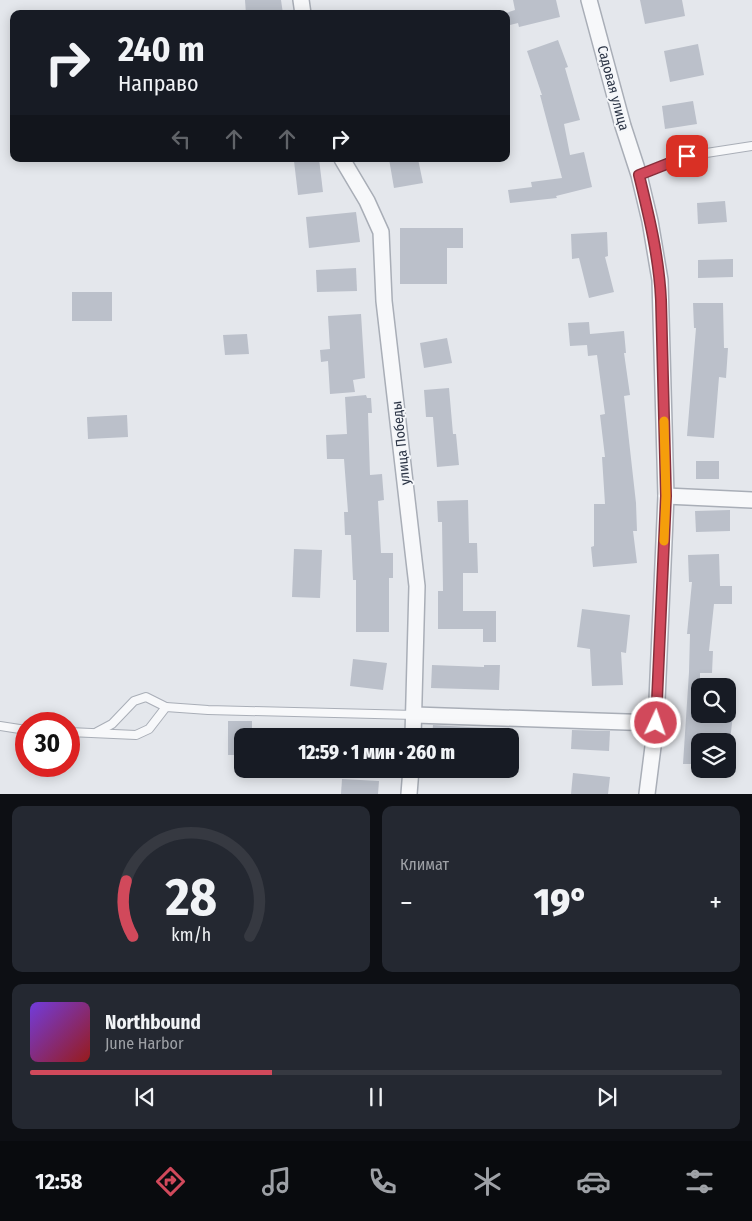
<!DOCTYPE html>
<html lang="ru">
<meta charset="utf-8">
<style>
:root{--surface:#171b24;--page:#242831;--text:#f1f3f6;--muted:#9ea1a6;--line:#363941;--accent:#d1495b}
body{margin:0;font-family:"Fira Sans Condensed",sans-serif;background:var(--page);color:var(--text);height:100vh;display:flex;flex-direction:column;font-size:19px;white-space:nowrap}
*{box-sizing:border-box;margin:0}
p{font-size:16px;color:var(--muted)}
.icon{flex:none;width:28px;height:28px;fill:none;stroke:currentColor;stroke-width:2;stroke-linecap:round;stroke-linejoin:round}
.map{position:relative;height:794px;overflow:hidden}
.sheet{display:flex;flex-direction:column;gap:12px;padding:12px;background:#0d0f14;flex:1}
.sheet>*{flex:none}
.hud{position:absolute;left:10px;top:10px;width:500px;height:152px;border-radius:10px;box-shadow:0 2px 12px #0003;background:#171b24;color:var(--text);overflow:hidden}
.controls{position:absolute;left:691px;top:678px;display:grid;gap:10px}
.controls a{display:grid;place-items:center;width:45px;height:45px;border-radius:10px;background:var(--surface);box-shadow:0 2px 12px #0003;font-size:25px}
.speed{position:absolute;left:15px;top:712px;display:flex;gap:10px;font-size:25px;font-weight:700;text-align:center}
.speed>*{display:grid;place-content:center;width:65px;height:65px;border-radius:50%;background:var(--surface);box-shadow:0 2px 12px #0003;line-height:1}
.speed .limit{border:8px solid #d22;background:#fff;color:#111}
.pin{position:absolute;display:grid;place-items:center;width:42px;height:42px;color:#fff;margin:-21px;border-radius:10px;box-shadow:0 2px 8px #0006}
.me{position:absolute;width:55px;margin:-28px;rotate:3deg;stroke-linejoin:round;filter:drop-shadow(0 0 4px #0008)}
.turn{display:flex;align-items:center;gap:18px;height:105px;padding:0 25px;font-size:22px}
.turn .icon{width:65px;height:65px;stroke-width:2.5}
.turn b{display:block;font-size:35px;line-height:42px}
.lanes{display:flex;align-items:center;height:48px;padding:0 25px;background:#0003;justify-content:center;gap:25px;direction:ltr}
.lanes .off{opacity:.35}
.big{font-size:38px;font-weight:800;line-height:1.1}
.sheet .tile{flex:1;display:flex;flex-direction:column;justify-content:center;gap:8px;min-width:0;padding:0 18px;border-radius:10px;background:var(--page)}
.sheet .dial{align-items:center;gap:0}
.dial svg{height:130px;overflow:visible;fill:none;stroke:var(--line);stroke-width:7;stroke-linecap:round;text-anchor:middle}
.dial text{fill:var(--text);stroke:none}
.song{display:flex;align-items:center;gap:15px}
.cover{width:60px;height:60px;border-radius:8px;background:linear-gradient(135deg,hsl(260 70% 55%),hsl(0 70% 35%))}
.played{height:5px;border-radius:2px;background:linear-gradient(90deg,var(--accent) 35%,var(--line) 35%)}
.keys{display:flex;justify-content:space-around;direction:ltr}
.heat{display:flex;justify-content:space-between;align-items:center;font-size:28px;direction:ltr}
.sheet .tiles{flex:1;display:grid;gap:12px;grid-template-columns:1fr 1fr}
.tile:last-child{grid-column:span 2}
.trip{position:absolute;left:234px;top:728px;width:285px;height:50px;border-radius:10px;background:var(--surface);box-shadow:0 2px 12px #0003;font-weight:800;line-height:50px;text-align:center}
.tabs{display:flex;height:80px;justify-content:space-around;align-items:center;background:#090b0e;color:var(--muted)}
.tabs .icon{width:35px;height:35px}
.tabs .selected{color:var(--accent)}
.tabs b{font-size:22px;color:var(--text)}
.map>svg:first-child{display:block}
.building{fill:#bbc0ca}
.lines{fill:none;stroke-linecap:round;stroke-linejoin:round}
.lane-casing{stroke:#a9aeb7;stroke-width:10}
.street-casing{stroke:#a9aeb7;stroke-width:18}
.lane{stroke:#f7f8fa;stroke-width:8}
.street{stroke:#f7f8fa;stroke-width:15}
.route-casing{stroke:#882f3b;stroke-width:12}
.route{stroke:#d1495b;stroke-width:9}
.slow{stroke:#f59e0b;stroke-width:9}
.labels{text-anchor:middle;dominant-baseline:central;stroke-width:4;stroke-linejoin:round;paint-order:stroke}
.street-label{font-size:14px;fill:#2b3445;stroke:#f4f6f9}
</style>
<div class="map">
<svg width="752" height="794" viewBox="0 0 752 794">
<rect width="100%" height="100%" fill="#e4e7ec"/>
<!-- building -->
<g class="building">
<polygon points="245,0 281,0 283,14 246,14"/>
<polygon points="513,0 556,0 560,17 519,27 518,23 506,26 506,13 515,10"/>
<polygon points="640,0 682,0 685,16 645,24"/>
<polygon points="558,40 568,67 565,68 580,120 564,124 570,155 584,152 592,187 556,196 557,198 510,203 508,190 532,187 531,182 562,178 540,95 542,95 527,51"/>
<polygon points="698,44 704,75 670,82 664,51"/>
<polygon points="693,101 697,124 665,129 662,106"/>
<polygon points="319,159 323,192 298,195 294,161"/>
<polygon points="389,159 418,159 423,183 394,188"/>
<polygon points="725,201 727,222 698,224 697,203"/>
<polygon points="356,212 360,242 309,248 306,217"/>
<polygon points="400,228 463,228 463,248 447,248 447,284 400,284"/>
<polygon points="607,232 608,256 605,257 614,292 589,298 579,258 572,259 571,234"/>
<polygon points="733,259 733,277 698,278 698,260"/>
<polygon points="356,268 357,291 317,292 316,270"/>
<rect x="72" y="292" width="40" height="29"/>
<polygon points="693,303 723,303 724,348 728,348 726,378 719,377 714,438 687,436 696,328 694,328"/>
<polygon points="361,314 365,378 353,380 355,392 330,394 328,361 321,362 320,350 330,349 328,316"/>
<polygon points="589,322 590,334 624,331 626,353 624,353 630,395 624,396 636,503 637,531 633,531 637,563 593,567 591,547 594,546 594,504 605,504 602,457 605,457 600,415 605,414 597,355 588,356 587,345 570,346 568,323"/>
<polygon points="247,334 249,354 225,355 223,335"/>
<polygon points="447,338 452,363 424,368 420,343"/>
<polygon points="449,388 453,434 456,434 459,465 437,467 433,417 426,417 424,390"/>
<polygon points="366,395 367,398 371,398 372,413 368,413 370,475 382,474 384,500 378,501 381,553 393,553 393,578 389,578 389,632 356,632 356,580 353,580 351,535 345,535 344,512 348,512 344,459 327,459 326,435 347,434 345,397"/>
<polygon points="127,415 128,437 88,439 87,417"/>
<rect x="696" y="461" width="23" height="18"/>
<polygon points="468,500 469,543 477,543 478,573 463,573 463,611 496,611 496,642 483,642 483,629 438,629 438,591 443,591 442,522 438,522 437,501"/>
<polygon points="730,510 730,531 696,532 695,511"/>
<polygon points="294,549 322,550 320,598 292,597"/>
<polygon points="719,554 720,586 732,586 732,604 714,604 709,651 713,651 712,673 700,673 700,714 733,714 730,741 700,741 700,764 683,764 689,672 690,634 687,634 692,582 689,582 688,555"/>
<polygon points="582,609 630,615 626,653 621,652 623,685 592,686 590,649 577,647"/>
<polygon points="353,659 387,663 383,690 350,686"/>
<polygon points="432,665 484,667 484,665 500,665 499,690 431,688"/>
<polygon points="228,721 252,721 252,736 242,736 242,755 228,755"/>
<polygon points="433,725 485,728 485,736 432,736"/>
<polygon points="572,730 610,731 609,751 571,749"/>
<polygon points="573,773 610,777 608,794 571,794"/>
<polygon points="342,779 379,781 378,794 341,794"/>
</g>
<g class="lines">
<!-- lane casing -->
<g class="lane-casing">
<g id="lane">
<polyline points="639,175 687,156 752,146"/>
<polyline points="0,726 26,730"/>
<polyline points="69,732 136,735 149,729 166,707 208,710 415,715"/>
<polyline points="97,732 112,724 134,701 146,697 166,707"/>
</g>
</g>
<!-- street casing -->
<g class="street-casing">
<g id="street">
<polyline points="301,0 303,14"/>
<polyline points="589,0 623,126 639,175 650,221 660,280 666,496 656,723 647,794"/>
<polyline points="342,159 367,201 381,232 384,301 417,586 413,736"/>
<polyline points="666,496 752,500"/>
<polyline points="415,715 656,723"/>
<polyline points="409,794 411,769"/>
</g>
</g>
<!-- lane -->
<use href="#lane" class="lane"/>
<!-- street -->
<use href="#street" class="street"/>
</g>
<g class="lines">
<!-- route casing -->
<g class="route-casing">
<path id="route" d="M656,723l10,-227 -5,-196c-2,-43 -12,-84 -22,-125l48,-19"/>
</g>
<!-- route -->
<use href="#route" class="route"/>
<!-- slow -->
<polyline class="slow" points="664,541 666,496 664,421"/>
</g>
<g class="labels">
<!-- street labels -->
<g class="street-label">
<text transform="translate(613 88) rotate(75)">Садовая улица</text>
<text transform="translate(401 443) rotate(-96)">улица Победы</text>
</g>
</g>
</svg>
<div class="controls">
<a><svg class="icon" aria-label="search" viewBox="0 0 24 24"><circle cx="10" cy="10" r="6"/><path d="M15 15l6 6"/></svg></a>
<a><svg class="icon" aria-label="layers" viewBox="0 0 24 24"><path d="M12 4l9 5-9 5-9-5zM3 14l9 5 9-5"/></svg></a>
</div>
<div class="speed"><div class="limit">30</div></div>
<div class="pin" style="left:687px;top:156px;background:#d93025"><svg class="icon" aria-label="arrive" viewBox="0 0 24 24"><path d="M6 21V4h12l-3 4 3 4H6"/></svg></div>
<svg class="me" style="left:656px;top:723px" viewBox="-20 -20 40 40"><circle r="17" fill="#d1495b" stroke="#fff" stroke-width="3"/><path d="M0-11L8 9 0 5-8 9z" fill="#fff"/></svg>
<div class="trip">12:59 · 1 мин · 260 m</div>
<div class="hud">
<div class="turn"><svg class="icon" aria-label="right" viewBox="0 0 24 24"><path d="M7 20v-9h11M14 6l5 5-5 5"/></svg><div><b>240 m</b>Направо</div></div>
<div class="lanes"><svg class="icon off" aria-label="left" viewBox="0 0 24 24"><path d="M17 20v-9H6M10 6l-5 5 5 5"/></svg><svg class="icon off" aria-label="ahead" viewBox="0 0 24 24"><path d="M12 20V5M6 11l6-6 6 6"/></svg><svg class="icon off" aria-label="ahead" viewBox="0 0 24 24"><path d="M12 20V5M6 11l6-6 6 6"/></svg><svg class="icon" aria-label="right" viewBox="0 0 24 24"><path d="M7 20v-9h11M14 6l5 5-5 5"/></svg></div>
</div>
</div>
<section class="sheet">
<div class="tiles">
<div class="tile dial"><svg viewBox="0 0 100 80">
<path d="M14 69A42 42 0 1 1 86 69"/>
<path d="M14 69A42 42 0 0 1 10 35" stroke="#d1495b"/>
<text x="50" y="56" font-size="32" font-weight="700">28</text>
<text x="50" y="72" font-size="11">km/h</text>
</svg></div>
<div class="tile"><p>Климат</p>
<div class="heat"><a>−</a><b class="big">19°</b><a>+</a></div>
</div>
<div class="tile">
<div class="song"><i class="cover"></i><div><b>Northbound</b><p>June Harbor</p></div></div>
<div class="played"></div>
<div class="keys"><svg class="icon" aria-label="previous" viewBox="0 0 24 24"><path d="M18 5L8 12l10 7zM5 5v14"/></svg><svg class="icon" aria-label="pause" viewBox="0 0 24 24"><path d="M8 5v14M16 5v14"/></svg><svg class="icon" aria-label="next" viewBox="0 0 24 24"><path d="M6 5l10 7-10 7zM19 5v14"/></svg></div>
</div>
</div>
</section>
<nav class="tabs">
<b>12:58</b>
<svg class="icon selected" aria-label="directions" viewBox="0 0 24 24"><path d="M12 3l9 9-9 9-9-9zM9 14v-3h6M13 9l2 2-2 2"/></svg>
<svg class="icon" aria-label="music" viewBox="0 0 24 24"><path d="M9 18V5l10-2v13"/><circle cx="6" cy="18" r="3"/><circle cx="16" cy="16" r="3"/></svg>
<svg class="icon" aria-label="phone" viewBox="0 0 24 24"><path d="M5 4h4l2 5-3 2q2 4 5 5l2-3 5 2v4C11 20 4 13 5 4z"/></svg>
<svg class="icon" aria-label="climate" viewBox="0 0 24 24"><path d="M12 3v18M4 7l16 10M4 17L20 7"/></svg>
<svg class="icon" aria-label="car" viewBox="0 0 24 24"><path d="M5 17H2v-5l4-1 3-4h7l3 4 3 1v5h-3M9 17h6M6 11h13"/><circle cx="7" cy="17" r="2"/><circle cx="17" cy="17" r="2"/></svg>
<svg class="icon" aria-label="filters" viewBox="0 0 24 24"><path d="M4 7h16M4 17h16"/><circle cx="9" cy="7" r="2"/><circle cx="15" cy="17" r="2"/></svg>
</nav>
